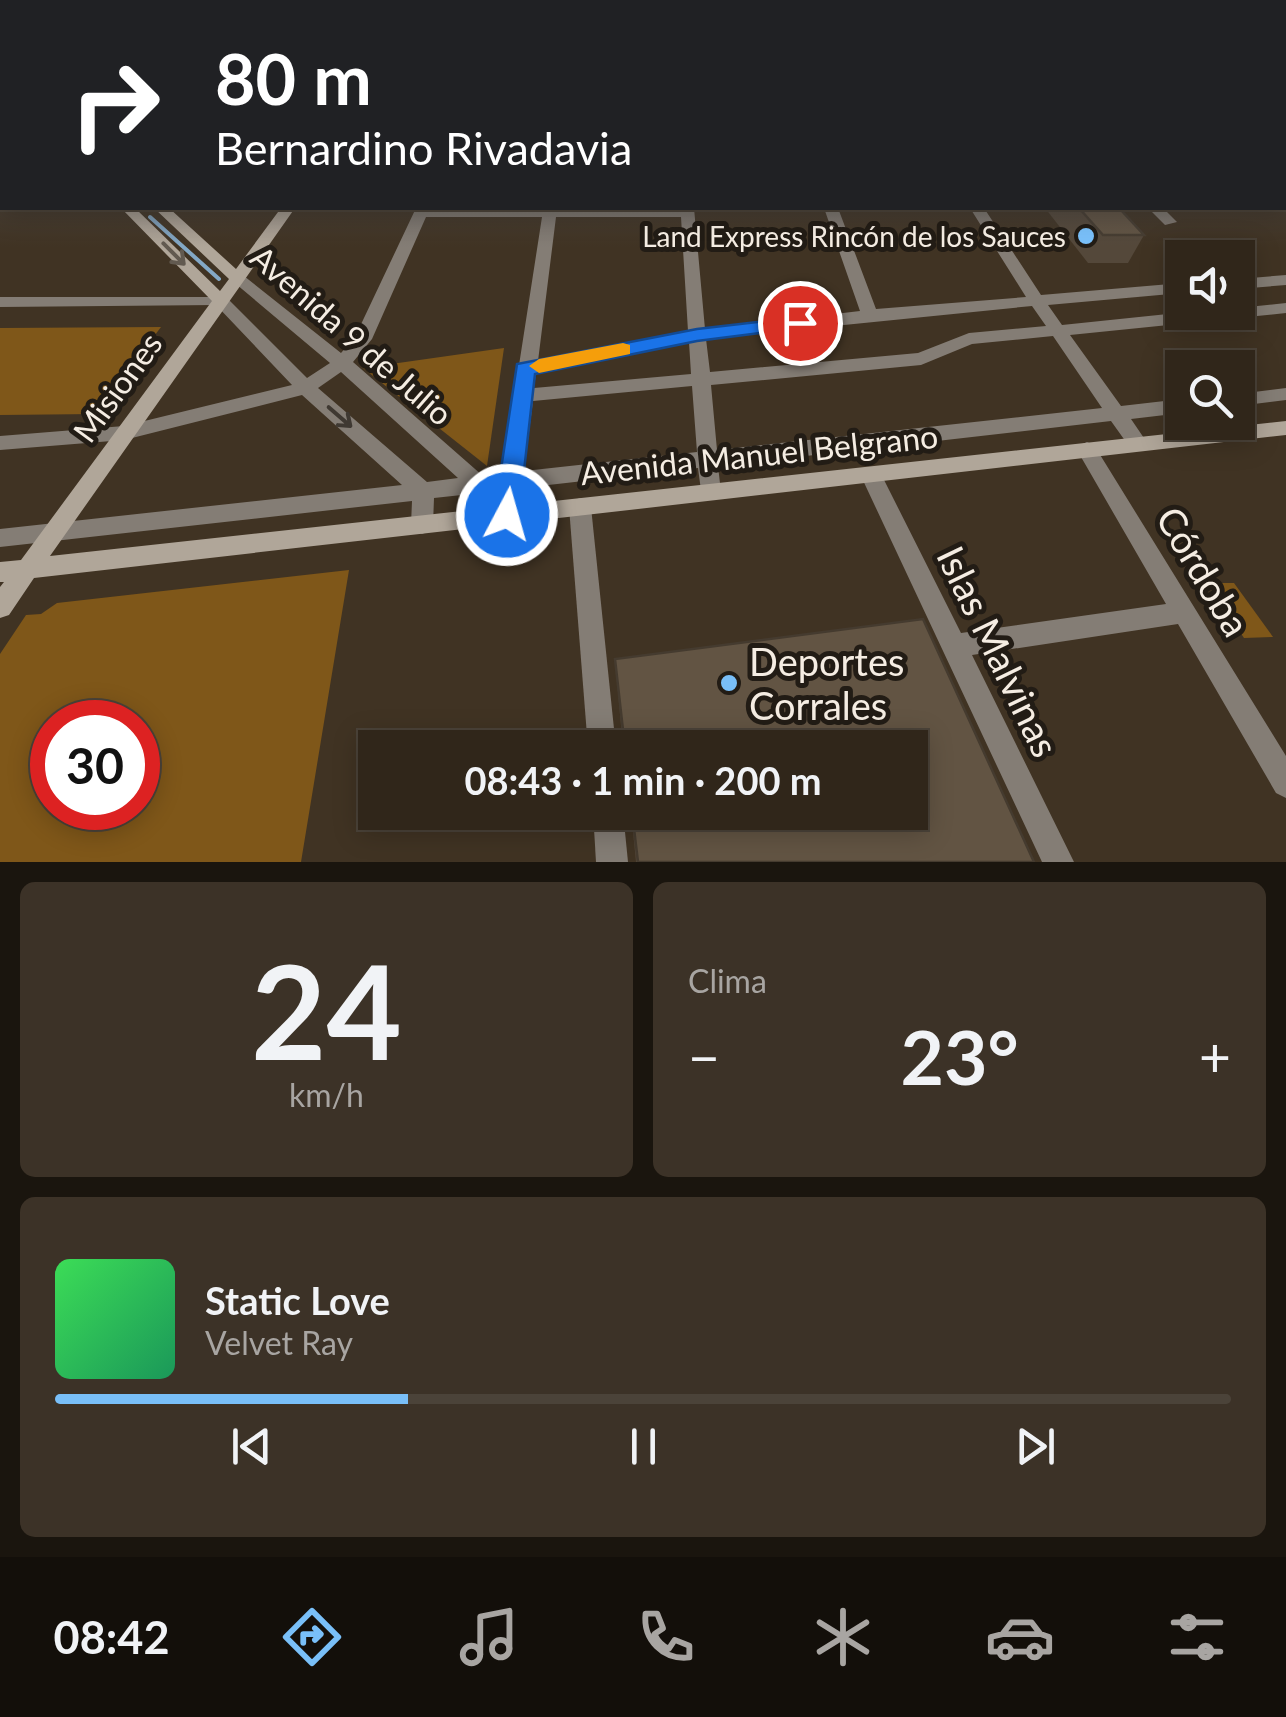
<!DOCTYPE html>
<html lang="es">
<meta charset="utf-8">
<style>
:root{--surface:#30261a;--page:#3c3227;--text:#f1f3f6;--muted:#a8a5a2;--line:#4b4339;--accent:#79bff8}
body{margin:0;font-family:Lato,sans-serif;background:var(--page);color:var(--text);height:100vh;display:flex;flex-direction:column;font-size:38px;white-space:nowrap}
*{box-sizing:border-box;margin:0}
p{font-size:32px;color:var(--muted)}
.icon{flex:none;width:55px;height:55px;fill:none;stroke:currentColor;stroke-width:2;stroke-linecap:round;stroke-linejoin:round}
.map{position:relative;height:862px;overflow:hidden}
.side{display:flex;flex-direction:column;gap:20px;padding:20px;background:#1a150e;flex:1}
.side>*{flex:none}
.top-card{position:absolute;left:0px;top:0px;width:1288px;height:210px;box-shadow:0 5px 25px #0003,0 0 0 2px var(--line);background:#202124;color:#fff;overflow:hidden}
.tools{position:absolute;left:1165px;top:240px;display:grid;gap:20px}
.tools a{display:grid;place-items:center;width:90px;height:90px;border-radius:0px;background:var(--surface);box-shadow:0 5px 25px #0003,0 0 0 2px var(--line);font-size:50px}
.speed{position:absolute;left:30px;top:700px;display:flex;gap:20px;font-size:50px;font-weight:700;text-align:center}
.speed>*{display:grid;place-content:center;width:130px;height:130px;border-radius:50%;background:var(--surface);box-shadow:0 5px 25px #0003,0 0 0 2px var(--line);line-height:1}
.speed .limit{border:15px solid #d22;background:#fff;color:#111}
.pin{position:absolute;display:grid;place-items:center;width:85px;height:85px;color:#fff;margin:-42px;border:5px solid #fff;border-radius:50%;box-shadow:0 2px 10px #0007}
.me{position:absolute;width:110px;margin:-55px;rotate:6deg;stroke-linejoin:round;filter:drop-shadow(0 0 8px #0008)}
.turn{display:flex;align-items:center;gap:35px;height:210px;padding:0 50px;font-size:45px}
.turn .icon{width:130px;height:130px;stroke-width:2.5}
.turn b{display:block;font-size:70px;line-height:85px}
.big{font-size:75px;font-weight:700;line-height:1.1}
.side .tile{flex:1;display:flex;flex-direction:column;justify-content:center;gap:15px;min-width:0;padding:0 35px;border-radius:15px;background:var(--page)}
.side .dial{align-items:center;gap:0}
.dial b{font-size:130px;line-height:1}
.song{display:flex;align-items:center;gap:30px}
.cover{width:120px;height:120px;border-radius:15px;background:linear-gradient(135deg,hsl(130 70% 55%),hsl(150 70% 35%))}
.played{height:10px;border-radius:5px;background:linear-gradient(90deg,var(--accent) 30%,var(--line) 30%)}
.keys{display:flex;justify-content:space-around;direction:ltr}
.heat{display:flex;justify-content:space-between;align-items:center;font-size:55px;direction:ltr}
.side .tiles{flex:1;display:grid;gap:20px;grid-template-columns:1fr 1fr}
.tile:last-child{grid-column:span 2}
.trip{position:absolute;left:358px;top:730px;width:570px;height:100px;border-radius:0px;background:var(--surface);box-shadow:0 5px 25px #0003,0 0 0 2px var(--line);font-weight:700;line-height:100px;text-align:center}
.tabs{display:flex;height:160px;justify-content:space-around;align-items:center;background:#130f0a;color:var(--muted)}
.tabs .icon{width:70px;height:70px}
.tabs .on{color:var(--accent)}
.tabs b{font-size:45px;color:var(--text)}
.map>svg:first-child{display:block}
.green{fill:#7f5719;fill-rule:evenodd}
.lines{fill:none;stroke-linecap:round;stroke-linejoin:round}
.stream{stroke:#83a8c6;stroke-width:4}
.canal{fill:#528bb9;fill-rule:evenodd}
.street{fill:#847d75;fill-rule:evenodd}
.secondary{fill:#b0a699;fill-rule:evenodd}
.wall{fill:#54483a}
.building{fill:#625443;stroke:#453b2f;stroke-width:2.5}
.oneway{stroke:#625a50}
.oneway2{stroke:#3f3932}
.route{fill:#1a73e8;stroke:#114b97;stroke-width:2.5}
.slow{fill:#f59e0b}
.poi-dot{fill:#79bff8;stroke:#221c15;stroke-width:4}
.labels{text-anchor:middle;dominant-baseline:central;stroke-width:10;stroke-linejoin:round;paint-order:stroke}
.far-poi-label{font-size:28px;fill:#f5ede3;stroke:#221c15;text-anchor:end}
.street-label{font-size:32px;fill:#f5ede3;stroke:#221c15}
.near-street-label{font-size:38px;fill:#f5ede3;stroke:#221c15}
.near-poi-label{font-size:38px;fill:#f5ede3;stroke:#221c15;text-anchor:start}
</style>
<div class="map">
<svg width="1286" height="862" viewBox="0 0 1286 862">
<rect width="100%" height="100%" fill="#403323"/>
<!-- green -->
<g class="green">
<polygon points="161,327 96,414 0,415 0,328"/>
<polygon points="504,348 487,466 363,368"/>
<path d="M349,570l-48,292h-301v-208l26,-39 15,-1 16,-11zM138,722v86h-86v-86z"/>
<polygon points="1207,583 1234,583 1273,637 1244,638"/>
</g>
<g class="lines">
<!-- stream -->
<polyline class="stream" points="150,217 219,279"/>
<!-- canal -->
<rect class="canal" x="1285" y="161" width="1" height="6"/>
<!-- street -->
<g class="street">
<path d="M416,208h278l11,121 155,-18 -36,-103h14l38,101 150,-12 -56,-89h14l57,87 141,-12v10l-134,12 14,20 125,-13h51v-4l48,-5v10l-216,22 51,71 61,-7v14l-51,6 17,25 -10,7 -7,-2 -20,-28 -393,45 3,26 -3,6h-16l-4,-30 -176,20 -7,33 -15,1 -9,4 -8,-3 -12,-29 -37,4 -1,27 -3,6 -8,3 -8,-3 -3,-6 1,-24 -412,46v-18l402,-44 -100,-90 -178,45 -124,10v-14l124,-10 168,-41 -76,-80 -216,2v-10h226l81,81 23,-15 -100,-84 2,-3h12l97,77 14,-16zM426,217h116l-27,174 -4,5 3,4 -12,74 -19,2 -130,-114 19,-23zM556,217h125l7,114 -150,30zM1032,306l14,20 -77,7 -51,20 -208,19 -4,-33zM1053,336l49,72 -385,42 -6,-65 210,-20 51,-21zM689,342l2,32 -157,14 2,-15zM341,372l117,106 -31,4 -109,-94zM692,386l5,66 -173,19 9,-70zM500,490l-3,15 -5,-14z"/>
<polygon points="1148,208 1163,208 1177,222 1165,225"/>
<polygon points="1286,275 1286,285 1238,289 1238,279"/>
<polygon points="1286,388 1286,400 1238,406 1238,394"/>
<polygon points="1087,442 1094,445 1286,756 1286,798 1276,793 1178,624 972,655 1074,862 1042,862 860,474 864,468 878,468 961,633 1166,604 1077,450 1080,445"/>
<polygon points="580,498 588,501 591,507 616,748 588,748 569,507 572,501"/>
<polygon points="593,812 623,812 628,862 596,862"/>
</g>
<!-- secondary -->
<polygon class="secondary" points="121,208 135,208 220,291 229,279 154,208 169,208 236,269 281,208 295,208 50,556 1286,421 1286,435 34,578 9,615 0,618 0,587 4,582 0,582 0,562 21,560 212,301"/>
</g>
<!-- wall -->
<g class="wall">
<polygon points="1045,208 1119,208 1144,235 1128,263 1088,263"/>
<polygon points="923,619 1034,862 636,862 631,812 910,812 910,748 623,748 615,659"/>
</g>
<!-- building -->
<g class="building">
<polygon points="1079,208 1119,208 1144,235 1103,235"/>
<polygon points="923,619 1034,862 638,862 632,812 910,812 910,748 625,748 615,659"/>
</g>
<!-- one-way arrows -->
<defs><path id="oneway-shaft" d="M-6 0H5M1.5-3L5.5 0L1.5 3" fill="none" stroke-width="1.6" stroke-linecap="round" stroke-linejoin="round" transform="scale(2.5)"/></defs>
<use class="oneway" href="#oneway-shaft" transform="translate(174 254) rotate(45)"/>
<use class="oneway2" href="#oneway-shaft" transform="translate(340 417) rotate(41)"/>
<!-- sky -->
<linearGradient id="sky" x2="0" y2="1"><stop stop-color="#231c13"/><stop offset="0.51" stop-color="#535050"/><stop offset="1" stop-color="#535050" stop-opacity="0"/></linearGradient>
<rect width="1286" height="247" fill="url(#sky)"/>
<!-- route -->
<polygon class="route" points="800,317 810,323 807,327 697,341 535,374 519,515 516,522 498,522 494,515 517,364 697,329"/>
<!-- slow -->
<polygon class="slow" points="623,343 630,345 630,354 539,373 529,366 539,359"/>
<!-- markers -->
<g class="poi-dot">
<circle cx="1086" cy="236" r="10"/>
<circle cx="729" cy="683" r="10"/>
</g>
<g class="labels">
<!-- far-poi labels -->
<g class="far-poi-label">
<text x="1066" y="236">Land Express Rincón de los Sauces</text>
</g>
<!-- street labels -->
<g class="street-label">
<text transform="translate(352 335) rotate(41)">Avenida 9 de Julio</text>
<text transform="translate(117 387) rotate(-54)">Misiones</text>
<text transform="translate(759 454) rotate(-6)">Avenida Manuel Belgrano</text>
</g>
<!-- near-street labels -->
<g class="near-street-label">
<text transform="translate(1204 571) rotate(59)">Córdoba</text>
<text transform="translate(999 651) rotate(64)">Islas Malvinas</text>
</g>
<!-- near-poi labels -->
<g class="near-poi-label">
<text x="749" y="661">Deportes<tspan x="749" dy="44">Corrales</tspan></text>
</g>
</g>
</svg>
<div class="tools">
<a><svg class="icon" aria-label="sound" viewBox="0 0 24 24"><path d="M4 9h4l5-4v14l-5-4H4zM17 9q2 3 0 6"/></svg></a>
<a><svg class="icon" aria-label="search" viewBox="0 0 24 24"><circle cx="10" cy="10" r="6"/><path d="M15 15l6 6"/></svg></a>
</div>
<div class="speed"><div class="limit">30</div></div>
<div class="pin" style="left:800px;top:323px;background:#d93025"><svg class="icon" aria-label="arrive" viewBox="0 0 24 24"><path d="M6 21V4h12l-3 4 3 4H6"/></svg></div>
<svg class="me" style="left:507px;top:515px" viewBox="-20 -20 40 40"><circle r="17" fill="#1a73e8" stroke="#fff" stroke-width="3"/><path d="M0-11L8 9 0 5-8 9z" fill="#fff"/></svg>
<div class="trip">08:43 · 1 min · 200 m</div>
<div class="top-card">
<div class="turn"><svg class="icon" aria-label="right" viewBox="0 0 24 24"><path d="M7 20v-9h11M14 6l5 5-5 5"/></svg><div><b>80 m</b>Bernardino Rivadavia</div></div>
</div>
</div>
<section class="side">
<div class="tiles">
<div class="tile dial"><b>24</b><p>km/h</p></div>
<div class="tile"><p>Clima</p>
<div class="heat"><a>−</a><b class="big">23°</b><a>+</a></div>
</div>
<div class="tile">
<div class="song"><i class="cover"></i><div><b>Static Love</b><p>Velvet Ray</p></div></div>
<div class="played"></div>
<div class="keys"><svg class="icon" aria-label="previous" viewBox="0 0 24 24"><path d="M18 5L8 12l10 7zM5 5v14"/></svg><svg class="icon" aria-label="pause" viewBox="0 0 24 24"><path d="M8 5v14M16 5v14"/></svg><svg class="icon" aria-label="next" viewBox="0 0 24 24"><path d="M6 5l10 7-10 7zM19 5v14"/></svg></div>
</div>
</div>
</section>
<nav class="tabs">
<b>08:42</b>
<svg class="icon on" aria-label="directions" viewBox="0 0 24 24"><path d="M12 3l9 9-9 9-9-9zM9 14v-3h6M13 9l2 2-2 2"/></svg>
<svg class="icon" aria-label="music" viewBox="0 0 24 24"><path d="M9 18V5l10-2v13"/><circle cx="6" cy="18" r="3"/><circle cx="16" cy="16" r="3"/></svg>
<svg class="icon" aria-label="phone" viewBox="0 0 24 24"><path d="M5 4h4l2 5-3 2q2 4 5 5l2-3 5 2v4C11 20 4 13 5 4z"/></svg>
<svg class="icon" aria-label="climate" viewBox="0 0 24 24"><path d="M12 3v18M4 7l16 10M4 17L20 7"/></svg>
<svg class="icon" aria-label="car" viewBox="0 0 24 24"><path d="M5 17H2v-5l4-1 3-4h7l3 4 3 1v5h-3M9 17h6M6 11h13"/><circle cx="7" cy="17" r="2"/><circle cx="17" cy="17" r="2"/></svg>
<svg class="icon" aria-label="filters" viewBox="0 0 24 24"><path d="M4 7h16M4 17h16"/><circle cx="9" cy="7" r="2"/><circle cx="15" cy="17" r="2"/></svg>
</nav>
